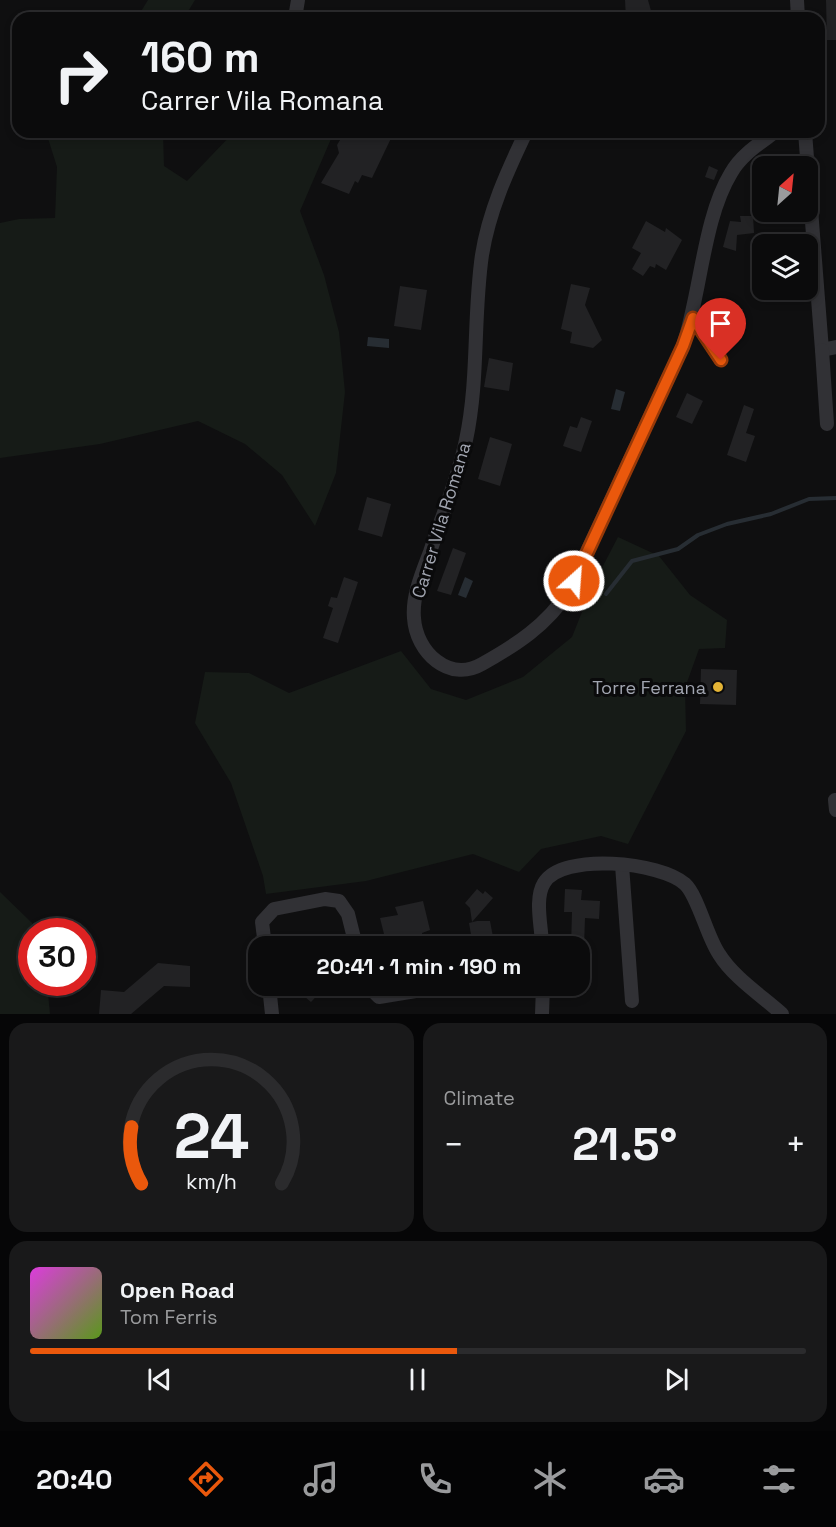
<!DOCTYPE html>
<meta charset="utf-8">
<style>
:root{--surface:#0b0b0c;--page:#19191a;--text:#f1f3f6;--muted:#9a9b9d;--line:#2b2b2d;--accent:#ea580c}
body{margin:0;font-family:"Space Grotesk",sans-serif;background:var(--page);color:var(--text);height:100vh;display:flex;flex-direction:column;font-size:22px;white-space:nowrap}
*{box-sizing:border-box;margin:0}
p{font-size:20px;color:var(--muted)}
.icon{flex:none;width:33px;height:33px;fill:none;stroke:currentColor;stroke-width:2;stroke-linecap:round;stroke-linejoin:round}
.map{position:relative;height:1014px;overflow:hidden}
.sheet{display:flex;flex-direction:column;gap:9px;padding:9px;background:#060607;flex:1}
.sheet>*{flex:none}
.hud{position:absolute;left:12px;top:12px;width:813px;height:126px;border-radius:18px;box-shadow:0 3px 9px #0003,0 0 0 2px var(--line);background:#0b0b0c;color:var(--text);overflow:hidden}
.needle{width:39px;rotate:27deg}
.tools{position:absolute;left:752px;top:156px;display:grid;gap:12px}
.tools a{display:grid;place-items:center;width:66px;height:66px;border-radius:12px;background:var(--surface);box-shadow:0 3px 9px #0003,0 0 0 2px var(--line);font-size:30px}
.speed{position:absolute;left:18px;top:918px;display:flex;gap:12px;font-size:30px;font-weight:700;text-align:center}
.speed>*{display:grid;place-content:center;width:78px;height:78px;border-radius:50%;background:var(--surface);box-shadow:0 3px 9px #0003,0 0 0 2px var(--line);line-height:1}
.speed .limit{border:9px solid #d22;background:#fff;color:#111}
.pin{position:absolute;display:grid;place-items:center;width:51px;height:51px;color:#fff;margin:-62px -26px;border-radius:50% 50% 50% 0;rotate:-45deg;box-shadow:0 0 6px #0007}
.pin .icon{rotate:45deg}
.me{position:absolute;width:66px;margin:-33px;rotate:26deg;stroke-linejoin:round;filter:drop-shadow(0 0 4px #0008)}
.turn{display:flex;align-items:center;gap:21px;height:126px;padding:0 30px;font-size:27px}
.turn .icon{width:78px;height:78px;stroke-width:2.5}
.turn b{display:block;font-size:42px;line-height:51px}
.big{font-size:45px;font-weight:700;line-height:1.1}
.sheet .tile{flex:1;display:flex;flex-direction:column;justify-content:center;gap:9px;min-width:0;padding:0 21px;border-radius:18px;background:var(--page)}
.sheet .dial{align-items:center;gap:0}
.dial svg{height:156px;overflow:visible;fill:none;stroke:var(--line);stroke-width:7;stroke-linecap:round;text-anchor:middle}
.dial text{fill:var(--text);stroke:none}
.song{display:flex;align-items:center;gap:18px}
.cover{width:72px;height:72px;border-radius:9px;background:linear-gradient(135deg,hsl(300 70% 55%),hsl(90 70% 35%))}
.played{height:6px;border-radius:3px;background:linear-gradient(90deg,var(--accent) 55%,var(--line) 55%)}
.keys{display:flex;justify-content:space-around;direction:ltr}
.heat{display:flex;justify-content:space-between;align-items:center;font-size:33px;direction:ltr}
.sheet .tiles{flex:1;display:grid;gap:9px;grid-template-columns:1fr 1fr}
.tile:last-child{grid-column:span 2}
.trip{position:absolute;left:248px;top:936px;width:342px;height:60px;border-radius:18px;background:var(--surface);box-shadow:0 3px 9px #0003,0 0 0 2px var(--line);font-weight:700;line-height:60px;text-align:center}
.tabs{display:flex;height:96px;justify-content:space-around;align-items:center;background:#040405;color:var(--muted)}
.tabs .icon{width:42px;height:42px}
.tabs .current{color:var(--accent)}
.tabs b{font-size:27px;color:var(--text)}
.map>svg:first-child{display:block}
.green{fill:#161b17}
.water{fill:#272d33}
.lines{fill:none;stroke-linecap:round;stroke-linejoin:round}
.stream{stroke:#272d33;stroke-width:4}
.building{fill:#222224}
.minor{stroke:#313135;stroke-width:14}
.route-casing{stroke:#983908;stroke-width:15}
.route{stroke:#ea580c;stroke-width:10}
.poi-dot{fill:#e3b335;stroke:#0a0a0b;stroke-width:2}
.labels{text-anchor:middle;dominant-baseline:central;stroke-width:6;stroke-linejoin:round;paint-order:stroke}
.street-label{font-size:18px;fill:#a1a5b0;stroke:#0a0a0b}
.poi-label{font-size:18px;fill:#a1a5b0;stroke:#0a0a0b;text-anchor:end}
</style>
<div class="map">
<svg width="836" height="1014" viewBox="0 0 836 1014">
<rect width="100%" height="100%" fill="#0f0f10"/>
<!-- green -->
<g class="green">
<polygon points="148,0 195,0 184,18 137,18"/>
<polygon points="46,132 163,132 164,166 187,181 234,132 334,132 300,211 324,275 339,332 345,392 336,473 315,526 282,475 245,444 198,421 100,444 0,458 0,223 19,219 55,218 57,167"/>
<polygon points="618,537 659,556 690,595 727,620 725,648 699,649 685,688 686,731 628,844 601,836 541,849 519,872 473,854 366,881 266,894 263,876 231,783 195,723 205,672 249,673 289,693 401,651 431,689 466,700 523,677 572,637 592,587"/>
<polygon points="0,892 32,923 34,931 32,932 32,982 47,983 50,1014 0,1014"/>
</g>
<!-- water -->
<g class="water">
<polygon points="368,337 389,339 389,348 367,346"/>
<polygon points="616,389 625,392 620,411 611,409"/>
<polygon points="465,577 473,581 466,598 458,595"/>
</g>
<g class="lines">
<!-- stream -->
<polyline class="stream" points="606,594 632,561 678,549 698,535 727,524 771,514 809,499 836,498"/>
</g>
<!-- building -->
<g class="building">
<polygon points="625,0 648,0 653,18 626,18"/>
<polygon points="826,0 836,0 836,40 827,40"/>
<polygon points="345,132 394,132 372,178 362,175 358,183 355,181 349,194 321,183 339,153 337,145"/>
<polygon points="709,166 718,170 714,180 705,177"/>
<polygon points="740,216 753,216 754,233 737,235 736,251 723,247 730,221 741,222"/>
<polygon points="646,221 665,232 666,228 682,240 666,270 656,264 655,268 650,266 643,276 632,269 641,253 632,248"/>
<polygon points="571,284 590,288 585,305 602,340 593,348 570,343 572,332 561,329"/>
<polygon points="400,286 427,290 421,330 394,326"/>
<polygon points="724,309 743,309 743,333 724,332"/>
<polygon points="489,358 513,363 509,391 484,387"/>
<polygon points="687,393 703,401 692,424 676,417"/>
<polygon points="744,405 754,409 746,433 755,436 746,462 727,455"/>
<polygon points="581,417 592,421 581,452 563,446 570,426 577,428"/>
<polygon points="490,437 512,444 500,486 478,479"/>
<polygon points="367,497 391,504 382,537 358,530"/>
<polygon points="453,548 466,553 451,595 437,591"/>
<polygon points="344,577 358,582 338,643 323,638 333,608 328,606 331,597 337,598"/>
<polygon points="701,669 737,670 736,705 700,704"/>
<polygon points="477,889 483,894 485,891 493,898 472,922 470,908 465,903"/>
<polygon points="565,889 582,890 581,900 600,901 599,919 585,918 584,947 571,946 572,912 564,912"/>
<polygon points="423,901 430,930 422,933 423,942 387,946 380,918 398,915 395,907"/>
<polygon points="477,921 490,921 494,942 473,946 469,923"/>
<polygon points="158,963 190,966 190,987 164,986 131,1014 99,1014 101,990 124,992"/>
<polygon points="292,986 326,986 311,1002"/>
</g>
<g class="lines">
<!-- minor -->
<g class="minor">
<polyline points="797,0 798,18"/>
<polyline points="295,18 298,0"/>
<path d="M526,132c-19,40 -37,79 -44,123 -9,62 -3,124 -16,185 -8,39 -24,76 -36,112 -8,21 -18,44 -16,66 2,34 35,65 68,46 34,-19 65,-39 86,-72l115,-246c18,-53 20,-127 48,-173 10,-18 28,-29 44,-41"/>
<polyline points="805,132 822,350 836,347"/>
<polyline points="693,318 721,360"/>
<polyline points="822,350 827,424"/>
<polyline points="835,800 836,810"/>
<polyline points="622,865 632,1001"/>
<polyline points="265,946 262,922 274,909 325,899 339,901 348,914 356,946"/>
<path d="M542,946c0,-18 -8,-47 2,-63 18,-31 117,-21 141,1 13,12 22,53 34,70 14,23 43,42 63,60"/>
<polyline points="269,986 272,1014"/>
<polyline points="368,986 379,997 446,986"/>
<polyline points="542,1014 543,986"/>
</g>
</g>
<g class="lines">
<!-- route casing -->
<g class="route-casing">
<polyline id="route" points="574,581 683,346 693,318 721,360"/>
</g>
<!-- route -->
<use href="#route" class="route"/>
</g>
<!-- markers -->
<circle class="poi-dot" cx="718" cy="687" r="6"/>
<g class="labels">
<!-- street labels -->
<g class="street-label">
<text transform="translate(441 520) rotate(-73)">Carrer Vila Romana</text>
</g>
<!-- poi labels -->
<g class="poi-label">
<text x="706" y="687">Torre Ferrana</text>
</g>
</g>
</svg>
<div class="tools">
<a><svg class="needle" viewBox="-14 -14 28 28"><path d="M0-13l5 13h-10z" fill="#e53935"/><path d="M0 13l5-13h-10z" fill="#9a9b9d"/></svg></a>
<a><svg class="icon" aria-label="layers" viewBox="0 0 24 24"><path d="M12 4l9 5-9 5-9-5zM3 14l9 5 9-5"/></svg></a>
</div>
<div class="speed"><div class="limit">30</div></div>
<div class="pin" style="left:721px;top:360px;background:#d93025"><svg class="icon" aria-label="arrive" viewBox="0 0 24 24"><path d="M6 21V4h12l-3 4 3 4H6"/></svg></div>
<svg class="me" style="left:574px;top:581px" viewBox="-20 -20 40 40"><circle r="17" fill="#ea580c" stroke="#fff" stroke-width="3"/><path d="M0-11L8 9 0 5-8 9z" fill="#fff"/></svg>
<div class="trip">20:41 · 1 min · 190 m</div>
<div class="hud">
<div class="turn"><svg class="icon" aria-label="right" viewBox="0 0 24 24"><path d="M7 20v-9h11M14 6l5 5-5 5"/></svg><div><b>160 m</b>Carrer Vila Romana</div></div>
</div>
</div>
<section class="sheet">
<div class="tiles">
<div class="tile dial"><svg viewBox="0 0 100 80">
<path d="M14 69A42 42 0 1 1 86 69"/>
<path d="M14 69A42 42 0 0 1 9 40" stroke="#ea580c"/>
<text x="50" y="56" font-size="32" font-weight="700">24</text>
<text x="50" y="72" font-size="11">km/h</text>
</svg></div>
<div class="tile"><p>Climate</p>
<div class="heat"><a>−</a><b class="big">21.5°</b><a>+</a></div>
</div>
<div class="tile">
<div class="song"><i class="cover"></i><div><b>Open Road</b><p>Tom Ferris</p></div></div>
<div class="played"></div>
<div class="keys"><svg class="icon" aria-label="previous" viewBox="0 0 24 24"><path d="M18 5L8 12l10 7zM5 5v14"/></svg><svg class="icon" aria-label="pause" viewBox="0 0 24 24"><path d="M8 5v14M16 5v14"/></svg><svg class="icon" aria-label="next" viewBox="0 0 24 24"><path d="M6 5l10 7-10 7zM19 5v14"/></svg></div>
</div>
</div>
</section>
<nav class="tabs">
<b>20:40</b>
<svg class="icon current" aria-label="directions" viewBox="0 0 24 24"><path d="M12 3l9 9-9 9-9-9zM9 14v-3h6M13 9l2 2-2 2"/></svg>
<svg class="icon" aria-label="music" viewBox="0 0 24 24"><path d="M9 18V5l10-2v13"/><circle cx="6" cy="18" r="3"/><circle cx="16" cy="16" r="3"/></svg>
<svg class="icon" aria-label="phone" viewBox="0 0 24 24"><path d="M5 4h4l2 5-3 2q2 4 5 5l2-3 5 2v4C11 20 4 13 5 4z"/></svg>
<svg class="icon" aria-label="climate" viewBox="0 0 24 24"><path d="M12 3v18M4 7l16 10M4 17L20 7"/></svg>
<svg class="icon" aria-label="car" viewBox="0 0 24 24"><path d="M5 17H2v-5l4-1 3-4h7l3 4 3 1v5h-3M9 17h6M6 11h13"/><circle cx="7" cy="17" r="2"/><circle cx="17" cy="17" r="2"/></svg>
<svg class="icon" aria-label="filters" viewBox="0 0 24 24"><path d="M4 7h16M4 17h16"/><circle cx="9" cy="7" r="2"/><circle cx="15" cy="17" r="2"/></svg>
</nav>
